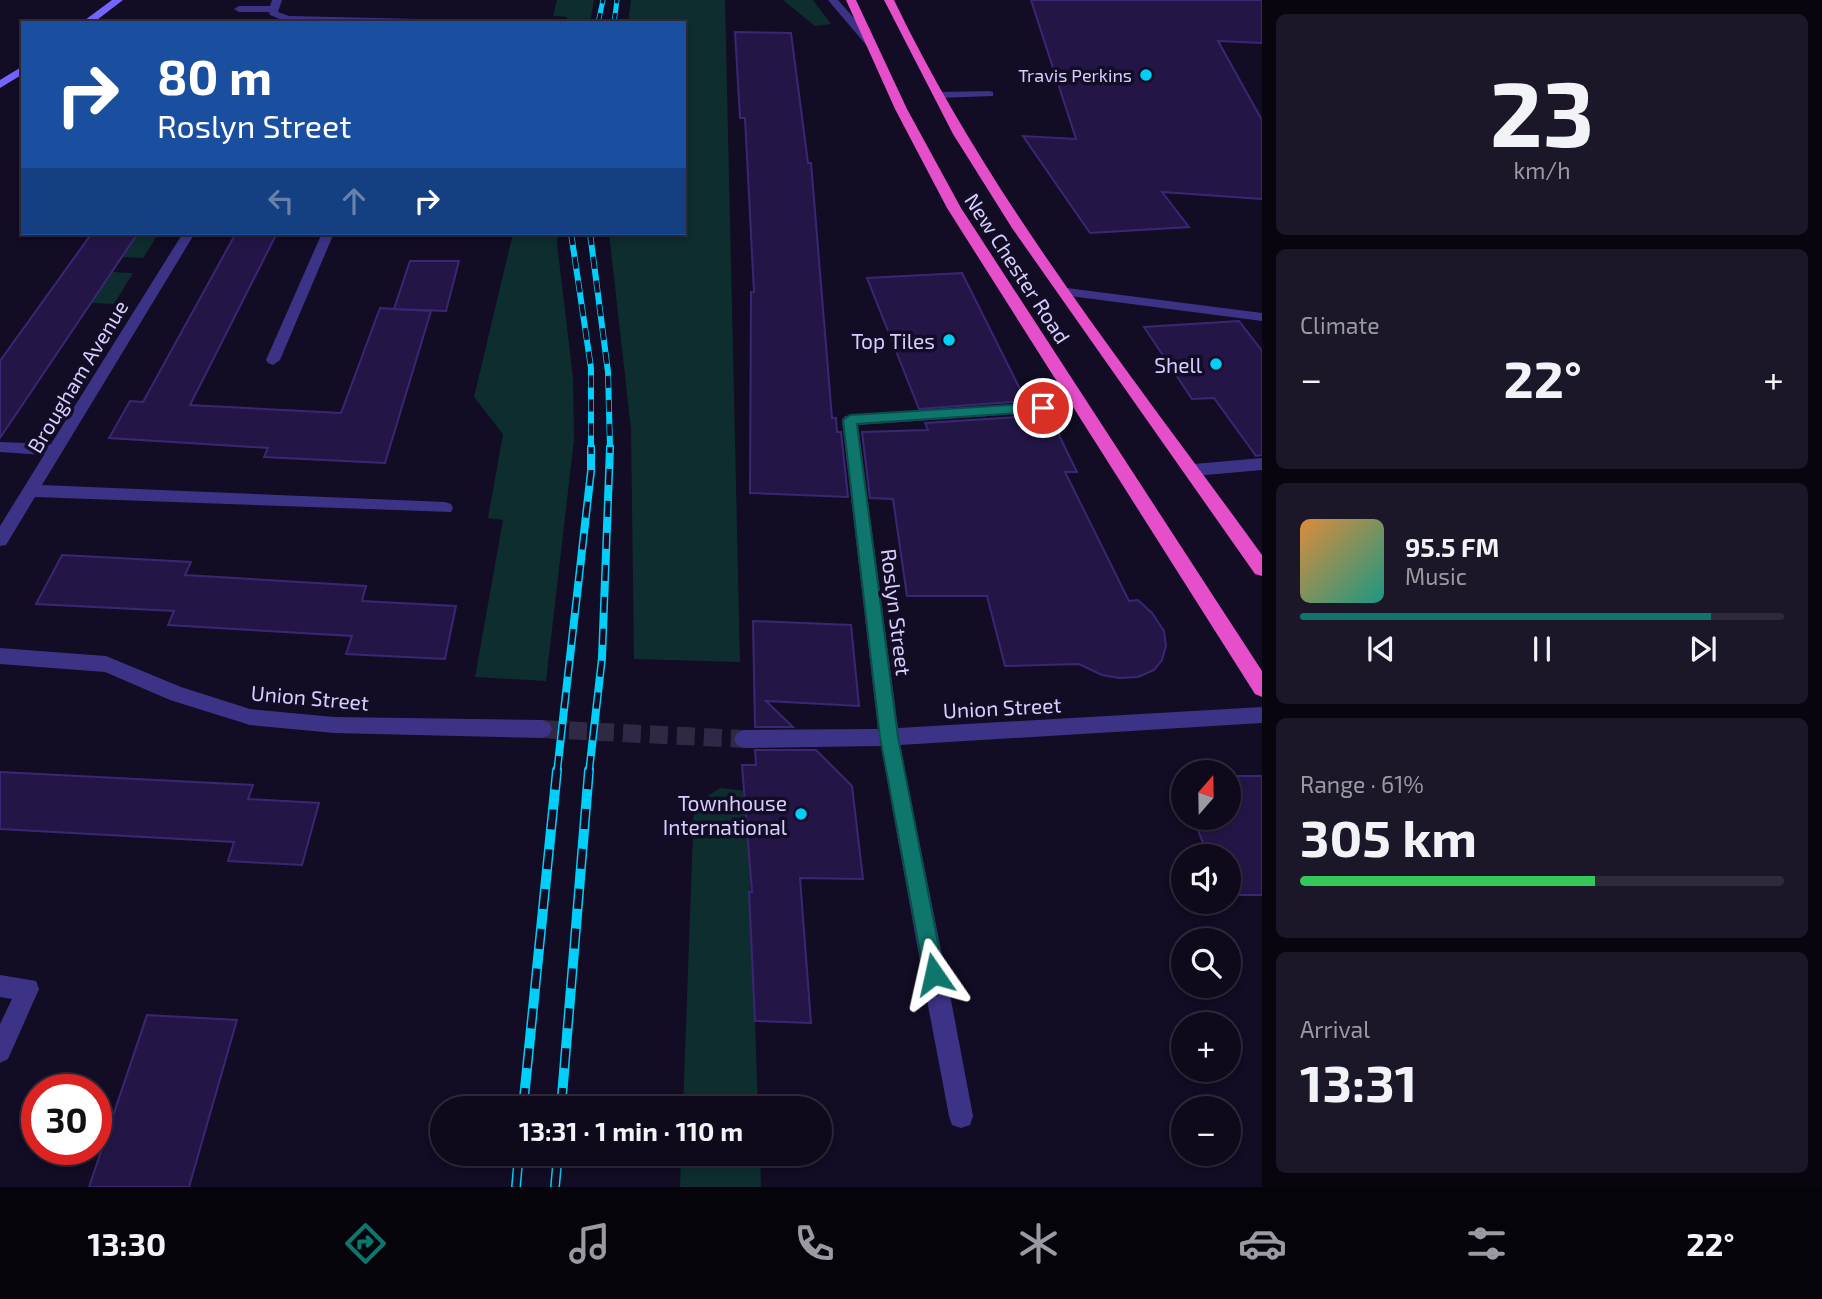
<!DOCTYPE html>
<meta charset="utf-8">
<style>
:root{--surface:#0e091b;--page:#1c1728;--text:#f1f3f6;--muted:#9b9aa3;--line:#2e2a3a;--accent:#0f766e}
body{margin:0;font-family:"Exo 2",sans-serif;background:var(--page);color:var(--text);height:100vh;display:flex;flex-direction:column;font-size:26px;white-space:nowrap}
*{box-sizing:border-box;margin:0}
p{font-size:23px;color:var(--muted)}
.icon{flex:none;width:38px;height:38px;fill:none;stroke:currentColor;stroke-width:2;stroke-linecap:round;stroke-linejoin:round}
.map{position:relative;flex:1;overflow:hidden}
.sheet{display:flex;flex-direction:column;gap:14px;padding:14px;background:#08050f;width:560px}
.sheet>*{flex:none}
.top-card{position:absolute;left:21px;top:21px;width:665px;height:214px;border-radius:0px;box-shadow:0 4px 10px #0003,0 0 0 2px var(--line);background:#1a4fa0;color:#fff;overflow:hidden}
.needle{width:46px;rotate:20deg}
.controls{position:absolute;left:1171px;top:760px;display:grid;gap:14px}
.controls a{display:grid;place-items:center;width:70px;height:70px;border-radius:50%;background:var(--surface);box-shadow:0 4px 10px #0003,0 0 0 2px var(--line);font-size:35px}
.speed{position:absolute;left:21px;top:1074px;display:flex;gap:14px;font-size:35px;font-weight:700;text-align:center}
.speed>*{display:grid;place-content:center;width:91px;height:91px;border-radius:50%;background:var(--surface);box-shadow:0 4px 10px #0003,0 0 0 2px var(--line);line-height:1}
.speed .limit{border:10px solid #d22;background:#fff;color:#111}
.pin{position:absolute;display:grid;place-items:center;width:60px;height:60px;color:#fff;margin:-30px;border:4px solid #fff;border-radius:50%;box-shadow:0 2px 7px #0007}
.me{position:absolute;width:77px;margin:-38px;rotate:349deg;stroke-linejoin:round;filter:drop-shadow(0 0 5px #0008)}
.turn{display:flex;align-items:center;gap:24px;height:147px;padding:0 21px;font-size:32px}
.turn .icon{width:91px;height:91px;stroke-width:2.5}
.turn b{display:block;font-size:49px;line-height:60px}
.lanes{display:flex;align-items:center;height:66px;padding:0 21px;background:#0003;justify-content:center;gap:35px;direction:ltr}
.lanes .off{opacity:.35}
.big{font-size:52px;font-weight:700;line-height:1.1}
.sheet .widget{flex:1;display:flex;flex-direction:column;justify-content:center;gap:10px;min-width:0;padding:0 24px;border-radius:10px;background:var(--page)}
.sheet .dial{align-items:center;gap:0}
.dial b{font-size:91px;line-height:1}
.song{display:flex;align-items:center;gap:21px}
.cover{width:84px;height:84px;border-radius:10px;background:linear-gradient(135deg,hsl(30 70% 55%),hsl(170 70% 35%))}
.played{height:7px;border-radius:4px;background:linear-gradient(90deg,var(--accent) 85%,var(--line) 85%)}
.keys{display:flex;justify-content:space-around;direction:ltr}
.heat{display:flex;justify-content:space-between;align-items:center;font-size:38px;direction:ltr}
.charge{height:10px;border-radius:5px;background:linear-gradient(90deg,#34c759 61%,var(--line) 0)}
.trip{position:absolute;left:430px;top:1096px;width:402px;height:70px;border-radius:35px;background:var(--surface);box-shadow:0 4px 10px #0003,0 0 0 2px var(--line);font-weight:700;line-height:70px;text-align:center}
.dock{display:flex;height:112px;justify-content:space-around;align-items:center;background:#06040b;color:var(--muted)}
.dock .icon{width:49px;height:49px}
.dock .current{color:var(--accent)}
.dock b{font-size:32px;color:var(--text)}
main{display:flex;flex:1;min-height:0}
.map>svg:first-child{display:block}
.green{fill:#0e2d2e}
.building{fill:#231646;stroke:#3b2674;stroke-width:2}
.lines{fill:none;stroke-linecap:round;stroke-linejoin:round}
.minor-tunnel{stroke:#302945;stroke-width:18;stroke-dasharray:18 9;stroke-linecap:butt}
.service{fill:#3c3387;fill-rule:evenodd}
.minor{fill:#3c3387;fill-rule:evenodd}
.secondary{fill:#7465ff;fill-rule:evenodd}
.trunk{fill:#e54fca;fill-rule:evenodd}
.rail-far3-casing{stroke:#00d0f9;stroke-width:5}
.rail-far2-casing{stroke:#00d0f9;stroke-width:6}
.rail-far1-casing{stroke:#00d0f9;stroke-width:8}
.rail-casing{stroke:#00d0f9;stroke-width:10}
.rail-far3{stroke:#120c24;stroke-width:3.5;stroke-dasharray:10;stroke-linecap:butt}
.rail-far2{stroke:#120c24;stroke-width:4.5;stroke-dasharray:12;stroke-linecap:butt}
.rail-far1{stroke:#120c24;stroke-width:5;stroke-dasharray:16;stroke-linecap:butt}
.rail{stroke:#120c24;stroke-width:7;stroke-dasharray:20;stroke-linecap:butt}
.route{fill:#0f766e;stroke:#0a4d48;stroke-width:2}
.poi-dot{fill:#00d0f9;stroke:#120c24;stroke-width:2.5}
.labels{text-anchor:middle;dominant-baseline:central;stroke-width:7;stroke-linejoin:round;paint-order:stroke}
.far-poi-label{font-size:18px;fill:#d7ceff;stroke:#120c24;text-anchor:end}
.street-label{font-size:21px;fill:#d7ceff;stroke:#120c24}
.poi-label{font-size:21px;fill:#d7ceff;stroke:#120c24;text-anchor:end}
</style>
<main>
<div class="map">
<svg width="1262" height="1187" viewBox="0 0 1262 1187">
<rect width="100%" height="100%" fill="#120c24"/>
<!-- green -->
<g class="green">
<polygon points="557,0 594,0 590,23 566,23 567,17 553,16"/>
<polygon points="631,0 725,0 740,662 634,659 631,429 609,233 684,233 684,23 628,23"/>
<polygon points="783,0 813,0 831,24 815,26"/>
<polygon points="138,233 159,233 143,258 122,257"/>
<polygon points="513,233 558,233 557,243 573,378 574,440 546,681 475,677 503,520 488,518 503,434 474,397"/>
<polygon points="112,272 133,273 114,304 91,303"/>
<polygon points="720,788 747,791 758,1108 683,1108 694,805"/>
<polygon points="681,1153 760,1153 761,1187 680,1187"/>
</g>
<!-- building -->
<g class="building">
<polygon points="1031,0 1262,0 1262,43 1218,41 1262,120 1262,199 1162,192 1189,227 1090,233 1023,136 1076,139"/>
<polygon points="735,32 791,33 808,163 811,163 832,418 836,418 837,432 841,432 848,497 750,493 751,292 754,292 745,118 740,118"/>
<polygon points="92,233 138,233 0,438 0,361"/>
<polygon points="236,233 277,233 190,405 341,413 380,308 431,311 385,463 264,457 268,448 109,438 130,401 143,402"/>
<polygon points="410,261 459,261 446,311 394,309"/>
<polygon points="962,273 1026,401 919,409 867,278"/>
<polygon points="1239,321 1262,351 1262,455 1256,456 1214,398 1192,399 1144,327"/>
<polygon points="1033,416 1039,428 1055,427 1077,472 1065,472 1129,601 1138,600 1152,613 1164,631 1166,646 1162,660 1154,670 1138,677 1119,678 1102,675 1079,664 1005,666 987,596 907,596 893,499 870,498 862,432 928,430 925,423"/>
<polygon points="62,555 191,562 185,575 366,586 362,601 456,606 445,659 346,654 352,636 168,625 174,611 36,604"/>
<polygon points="753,621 851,625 859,706 766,701 793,727 755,727"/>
<polygon points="755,750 816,750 852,786 863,879 800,878 811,1023 755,1021 749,892 752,892 742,765 756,765"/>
<polygon points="0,772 253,785 248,799 319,803 302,865 228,861 234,842 0,829"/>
<polygon points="1228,776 1262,776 1262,895 1228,895 1228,856 1208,856 1193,817 1228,817"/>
<polygon points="147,1015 237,1020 189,1187 89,1187"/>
</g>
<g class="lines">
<!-- minor-tunnel -->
<polyline class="minor-tunnel" points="542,729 744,739"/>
<!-- service -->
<g class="service">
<polygon points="828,0 838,0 875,42 875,46 867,46"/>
<polygon points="989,91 993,92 993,96 938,98 933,95 938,92"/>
<polygon points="1067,288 1262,313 1262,321 1062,295 1062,289"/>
<polygon points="1262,458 1262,470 1194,476 1186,470 1194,464"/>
<polygon points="939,988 947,992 951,1000 973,1116 970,1125 961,1128 952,1125 949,1116 927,1000 931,992"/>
</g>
<!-- minor -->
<g class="minor">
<polygon points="272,0 282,0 278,12 289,16 464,20 469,23 287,22 270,15 269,12 239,12 234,9 239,6 270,6"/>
<polygon points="183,233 195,233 42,485 445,502 451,504 453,508 451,512 35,497 6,545 0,546 0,526 44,455 0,452 0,442 51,444"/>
<polygon points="322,233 334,233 280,360 273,365 268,363 266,360"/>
<polygon points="1043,403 1050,408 1048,412 858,425 898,728 1262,707 1262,723 900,745 951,1000 947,1008 939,1012 931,1008 927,1000 881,746 744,748 737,745 734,739 737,733 744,730 878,729 842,420 845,416"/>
<polygon points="0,648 106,656 181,687 250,709 334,717 542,720 549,723 552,729 549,735 542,738 334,733 250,725 170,700 105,672 0,664"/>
<polygon points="0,975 36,981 39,989 8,1059 0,1063 0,1024 12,999 0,997"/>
</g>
<!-- secondary -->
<g class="secondary">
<polygon points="112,0 123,0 93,23 81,23"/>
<polygon points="23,66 23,74 0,88 0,80"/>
</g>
<!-- trunk -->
<g class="trunk">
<polygon points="846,0 856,0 907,109 961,208 1262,671 1262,697 1255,694 947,208 895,109"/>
<path d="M884,0h10c96,200 238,375 368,555v21l-7,-2 -243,-346 -59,-94z"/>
</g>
<!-- rail-far3 casing -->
<g class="rail-far3-casing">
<g id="rail-far3">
<polyline points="598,23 603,0"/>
<polyline points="614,23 617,0"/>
</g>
</g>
<!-- rail-far2 casing -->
<g class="rail-far2-casing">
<g id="rail-far2">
<polyline points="571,233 591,368 591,448"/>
<polyline points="590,233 608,372 610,448"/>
</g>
</g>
<!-- rail-far1 casing -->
<g class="rail-far1-casing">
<g id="rail-far1">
<polyline points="557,772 591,471 591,447"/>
<polyline points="589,772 602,658 610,447"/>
</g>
</g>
<!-- rail casing -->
<g class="rail-casing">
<g id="rail">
<polyline points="523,1108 557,770"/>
<polyline points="561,1108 589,770"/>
<polyline points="516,1187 519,1153"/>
<polyline points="555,1187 558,1153"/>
</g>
</g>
<!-- rail-far3 -->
<use href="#rail-far3" class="rail-far3"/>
<!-- rail-far2 -->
<use href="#rail-far2" class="rail-far2"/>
<!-- rail-far1 -->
<use href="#rail-far1" class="rail-far1"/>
<!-- rail -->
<use href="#rail" class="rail"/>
</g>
<!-- route -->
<polygon class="route" points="1043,403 1050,408 1048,411 857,424 898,737 944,974 941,981 934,984 927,981 924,974 880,737 843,420 850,415"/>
<!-- markers -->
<g class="poi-dot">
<circle cx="1146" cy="75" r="7"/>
<circle cx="949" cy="340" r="7"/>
<circle cx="1216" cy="364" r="7"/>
<circle cx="801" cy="814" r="7"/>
</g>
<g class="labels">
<!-- far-poi labels -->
<g class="far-poi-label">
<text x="1132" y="75">Travis Perkins</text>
</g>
<!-- street labels -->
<g class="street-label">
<text transform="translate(1018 268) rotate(57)">New Chester Road</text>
<text transform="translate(77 376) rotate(-59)">Brougham Avenue</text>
<text transform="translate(897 612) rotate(83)">Roslyn Street</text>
<text transform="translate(310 697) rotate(5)">Union Street</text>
<text transform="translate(1002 707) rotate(-3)">Union Street</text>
</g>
<!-- poi labels -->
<g class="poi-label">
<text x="935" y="340">Top Tiles</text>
<text x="1202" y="364">Shell</text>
<text x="787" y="802">Townhouse<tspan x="787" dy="24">International</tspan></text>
</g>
</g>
</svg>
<div class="controls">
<a><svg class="needle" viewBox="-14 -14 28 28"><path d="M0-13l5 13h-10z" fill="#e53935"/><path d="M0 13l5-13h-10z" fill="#9b9aa3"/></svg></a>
<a><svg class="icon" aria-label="sound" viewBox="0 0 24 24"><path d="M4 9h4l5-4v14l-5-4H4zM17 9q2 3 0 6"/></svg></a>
<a><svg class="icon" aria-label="search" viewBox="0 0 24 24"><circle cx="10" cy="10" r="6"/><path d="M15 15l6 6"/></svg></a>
<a>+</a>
<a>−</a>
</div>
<div class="speed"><div class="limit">30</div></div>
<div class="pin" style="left:1043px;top:408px;background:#d93025"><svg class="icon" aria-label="arrive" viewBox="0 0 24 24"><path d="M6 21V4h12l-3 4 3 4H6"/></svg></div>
<svg class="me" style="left:934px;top:974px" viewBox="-20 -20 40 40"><path d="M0-17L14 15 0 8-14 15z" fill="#0f766e" stroke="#fff" stroke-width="4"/></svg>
<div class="trip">13:31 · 1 min · 110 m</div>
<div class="top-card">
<div class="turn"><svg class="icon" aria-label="right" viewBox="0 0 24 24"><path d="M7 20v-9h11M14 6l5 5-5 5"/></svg><div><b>80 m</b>Roslyn Street</div></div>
<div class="lanes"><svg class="icon off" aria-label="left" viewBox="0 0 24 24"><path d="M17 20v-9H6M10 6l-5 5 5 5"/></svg><svg class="icon off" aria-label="ahead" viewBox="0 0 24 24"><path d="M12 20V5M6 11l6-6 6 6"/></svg><svg class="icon" aria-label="right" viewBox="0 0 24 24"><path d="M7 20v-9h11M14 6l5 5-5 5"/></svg></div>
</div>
</div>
<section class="sheet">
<div class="widget dial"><b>23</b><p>km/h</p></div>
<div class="widget"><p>Climate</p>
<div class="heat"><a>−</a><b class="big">22°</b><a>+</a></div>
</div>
<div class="widget">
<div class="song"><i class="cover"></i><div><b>95.5 FM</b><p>Music</p></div></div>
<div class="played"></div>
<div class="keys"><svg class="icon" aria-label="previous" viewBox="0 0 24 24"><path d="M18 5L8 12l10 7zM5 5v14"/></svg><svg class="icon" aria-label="pause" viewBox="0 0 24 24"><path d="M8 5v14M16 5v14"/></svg><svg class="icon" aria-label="next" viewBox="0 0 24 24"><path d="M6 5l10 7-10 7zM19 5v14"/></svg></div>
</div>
<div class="widget"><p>Range · 61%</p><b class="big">305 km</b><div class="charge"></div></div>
<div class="widget"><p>Arrival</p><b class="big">13:31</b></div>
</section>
</main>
<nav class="dock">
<b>13:30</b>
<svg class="icon current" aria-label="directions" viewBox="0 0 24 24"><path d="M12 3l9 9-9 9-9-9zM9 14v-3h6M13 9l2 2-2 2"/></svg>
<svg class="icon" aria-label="music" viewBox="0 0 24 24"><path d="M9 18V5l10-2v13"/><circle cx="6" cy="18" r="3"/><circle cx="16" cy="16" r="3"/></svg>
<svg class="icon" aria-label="phone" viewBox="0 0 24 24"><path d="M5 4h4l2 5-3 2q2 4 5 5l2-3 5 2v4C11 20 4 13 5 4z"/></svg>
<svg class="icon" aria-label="climate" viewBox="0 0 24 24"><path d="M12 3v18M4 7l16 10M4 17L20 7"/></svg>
<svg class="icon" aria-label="car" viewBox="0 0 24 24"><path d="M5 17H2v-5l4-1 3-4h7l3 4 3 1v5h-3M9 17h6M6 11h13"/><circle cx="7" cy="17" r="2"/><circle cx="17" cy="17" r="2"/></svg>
<svg class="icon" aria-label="filters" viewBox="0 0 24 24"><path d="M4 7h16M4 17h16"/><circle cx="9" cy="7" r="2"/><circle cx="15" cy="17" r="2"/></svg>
<b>22°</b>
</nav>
